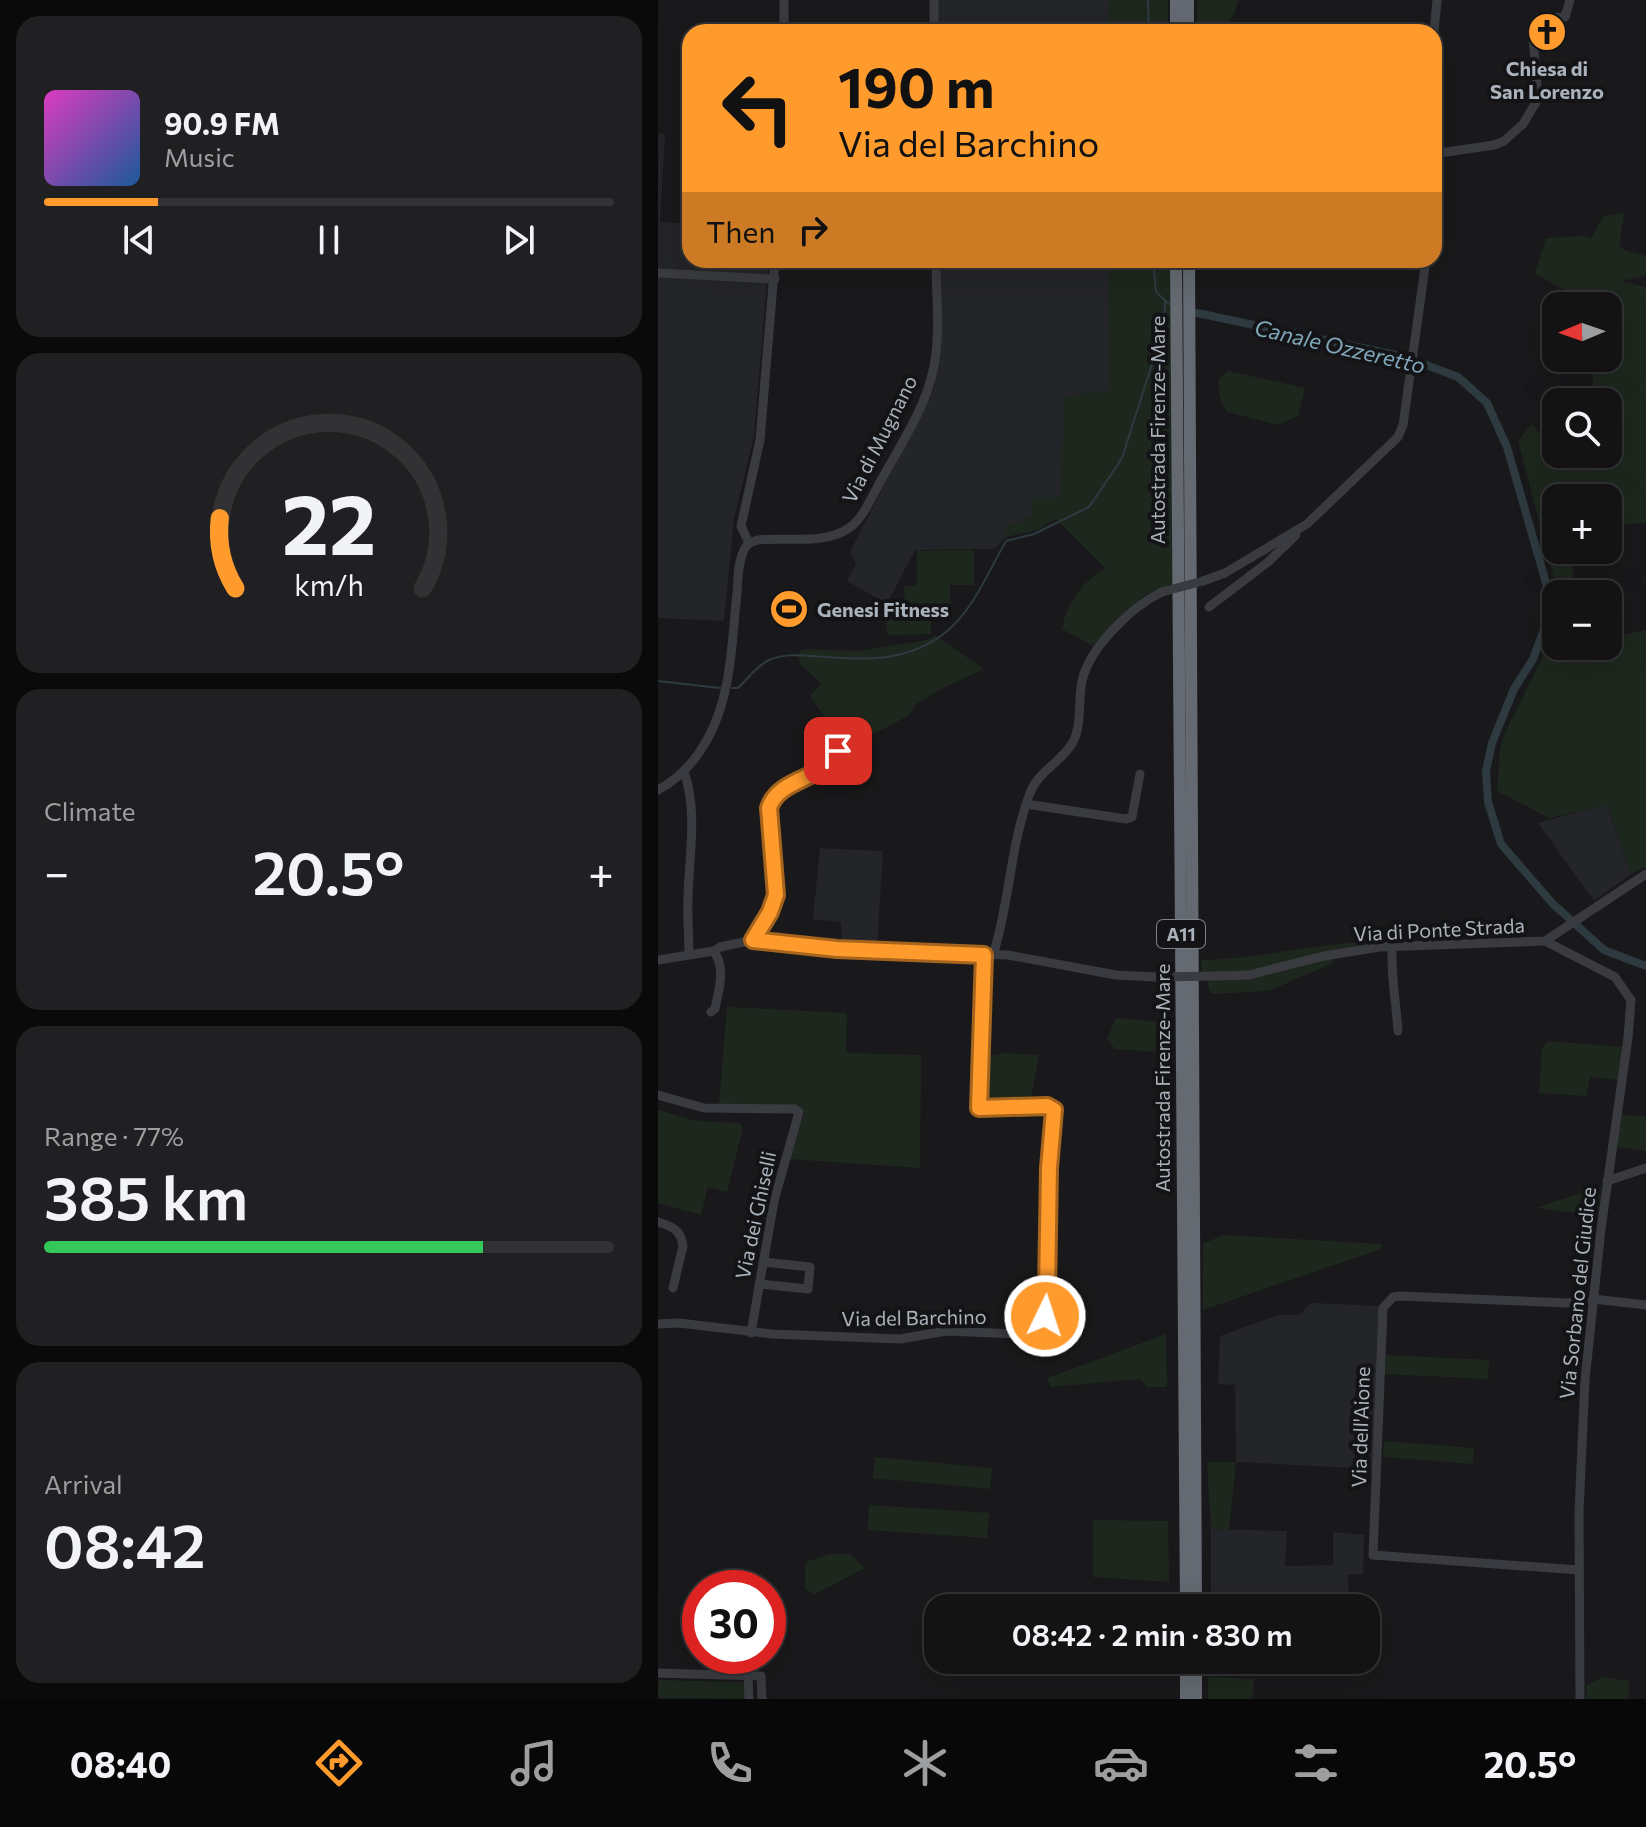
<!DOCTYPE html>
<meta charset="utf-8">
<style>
:root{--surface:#131314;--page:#202022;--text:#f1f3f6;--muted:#9d9ea0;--line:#323234;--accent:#ff9a2d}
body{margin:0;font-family:Commissioner,sans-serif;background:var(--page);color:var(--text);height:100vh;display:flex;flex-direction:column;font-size:30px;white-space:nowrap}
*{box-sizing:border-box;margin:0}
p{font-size:26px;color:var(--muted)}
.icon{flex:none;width:44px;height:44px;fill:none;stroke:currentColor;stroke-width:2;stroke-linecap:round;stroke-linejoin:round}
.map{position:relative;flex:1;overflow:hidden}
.details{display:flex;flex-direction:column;gap:16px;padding:16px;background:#0a0a0b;width:658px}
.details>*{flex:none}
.top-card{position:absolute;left:24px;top:24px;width:760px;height:244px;border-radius:24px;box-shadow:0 8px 32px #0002,0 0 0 2px var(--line);background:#ff9a2d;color:#111;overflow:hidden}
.needle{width:52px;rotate:268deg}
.controls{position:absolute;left:884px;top:292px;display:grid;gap:16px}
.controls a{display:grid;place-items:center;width:80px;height:80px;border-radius:16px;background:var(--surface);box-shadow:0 8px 32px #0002,0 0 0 2px var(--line);font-size:40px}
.speed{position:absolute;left:24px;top:1570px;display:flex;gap:16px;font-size:40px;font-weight:700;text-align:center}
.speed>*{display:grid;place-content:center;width:104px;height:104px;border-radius:50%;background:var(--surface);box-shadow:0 8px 32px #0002,0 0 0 2px var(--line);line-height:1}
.speed .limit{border:12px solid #d22;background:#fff;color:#111}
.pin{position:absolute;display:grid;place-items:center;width:68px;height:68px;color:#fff;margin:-34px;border-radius:16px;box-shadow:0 4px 12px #0006}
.me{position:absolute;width:88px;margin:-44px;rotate:4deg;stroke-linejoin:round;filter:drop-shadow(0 0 6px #0008)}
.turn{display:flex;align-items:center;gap:28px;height:168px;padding:0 24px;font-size:36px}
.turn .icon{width:104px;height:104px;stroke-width:2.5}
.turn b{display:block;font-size:56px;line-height:68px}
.then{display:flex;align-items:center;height:76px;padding:0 24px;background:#0003;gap:16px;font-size:30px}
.big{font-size:60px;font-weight:600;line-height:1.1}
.details .tile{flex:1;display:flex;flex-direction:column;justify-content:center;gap:12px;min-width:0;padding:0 28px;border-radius:24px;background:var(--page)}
.details .dial{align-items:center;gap:0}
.dial svg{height:208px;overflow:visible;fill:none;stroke:var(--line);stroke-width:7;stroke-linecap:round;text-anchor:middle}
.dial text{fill:var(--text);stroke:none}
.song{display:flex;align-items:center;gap:24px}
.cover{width:96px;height:96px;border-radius:12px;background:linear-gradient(135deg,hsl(310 70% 55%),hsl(210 70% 35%))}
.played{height:8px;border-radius:4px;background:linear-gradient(90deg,var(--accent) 20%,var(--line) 20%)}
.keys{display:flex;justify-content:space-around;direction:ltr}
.heat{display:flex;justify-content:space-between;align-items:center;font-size:44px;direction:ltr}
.charge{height:12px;border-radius:6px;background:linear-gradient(90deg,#34c759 77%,var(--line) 0)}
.trip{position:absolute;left:266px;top:1594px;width:456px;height:80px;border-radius:24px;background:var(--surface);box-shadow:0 8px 32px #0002,0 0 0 2px var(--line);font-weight:600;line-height:80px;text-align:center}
.menu{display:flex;height:128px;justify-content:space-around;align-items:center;background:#080808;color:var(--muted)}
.menu .icon{width:56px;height:56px}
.menu .active{color:var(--accent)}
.menu b{font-size:36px;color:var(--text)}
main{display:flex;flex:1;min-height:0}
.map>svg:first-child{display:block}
.built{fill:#242528}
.green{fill:#1e271e}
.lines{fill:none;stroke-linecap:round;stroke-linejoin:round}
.stream{stroke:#2d3b40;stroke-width:2}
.canal{stroke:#2d3b40;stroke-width:8}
.minor{stroke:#393b40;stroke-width:9}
.highway{stroke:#656a72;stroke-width:12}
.minor-bridge{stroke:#393b40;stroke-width:9}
.route-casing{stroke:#a6641d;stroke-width:20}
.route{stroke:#ff9a2d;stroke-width:14}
.labels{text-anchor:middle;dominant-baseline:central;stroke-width:8;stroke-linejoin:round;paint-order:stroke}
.shield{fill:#141416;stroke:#7d838a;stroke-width:2}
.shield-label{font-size:18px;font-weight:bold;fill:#aab2bc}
.poi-label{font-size:20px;font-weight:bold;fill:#aab2bc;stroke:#141416}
.street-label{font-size:20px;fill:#aab2bc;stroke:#141416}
.water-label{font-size:22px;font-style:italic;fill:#7fa6b9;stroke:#141416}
</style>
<main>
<section class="details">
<div class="tile">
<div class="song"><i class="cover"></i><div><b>90.9 FM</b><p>Music</p></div></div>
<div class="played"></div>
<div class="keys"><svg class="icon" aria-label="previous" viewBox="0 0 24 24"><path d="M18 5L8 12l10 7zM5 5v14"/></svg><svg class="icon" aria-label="pause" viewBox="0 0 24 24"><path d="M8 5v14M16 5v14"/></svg><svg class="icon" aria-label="next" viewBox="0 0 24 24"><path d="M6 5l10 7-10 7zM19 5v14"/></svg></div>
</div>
<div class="tile dial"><svg viewBox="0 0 100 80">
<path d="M14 69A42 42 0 1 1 86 69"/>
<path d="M14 69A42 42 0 0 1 8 42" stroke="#ff9a2d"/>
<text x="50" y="56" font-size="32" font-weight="700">22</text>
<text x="50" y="72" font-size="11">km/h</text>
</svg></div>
<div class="tile"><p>Climate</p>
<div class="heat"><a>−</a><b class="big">20.5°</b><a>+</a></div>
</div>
<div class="tile"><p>Range · 77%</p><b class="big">385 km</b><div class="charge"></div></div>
<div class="tile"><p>Arrival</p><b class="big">08:42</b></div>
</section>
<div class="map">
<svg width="988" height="1699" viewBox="0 0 988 1699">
<rect width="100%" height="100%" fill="#19191b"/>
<!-- built -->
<g class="built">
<rect x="280" y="0" width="170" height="32"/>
<polygon points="0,133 7,134 2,222 32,224 32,260 111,260 96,436 76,519 66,621 0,618"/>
<polygon points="283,260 451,260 452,391 407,396 404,497 362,523 348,523 348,537 336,549 257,550 229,604 189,581 198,563 192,552 276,388 283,350"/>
<polygon points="949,804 973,874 936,901 880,823"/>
<polygon points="162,848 225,851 219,946 184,944 183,922 155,919"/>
<polygon points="653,1303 723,1306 717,1469 578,1462 577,1385 560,1384 562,1336 620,1315 641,1315"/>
<polygon points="553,1529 629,1531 627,1566 675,1565 675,1532 706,1535 705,1574 690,1575 691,1608 553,1608"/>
<polygon points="554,1660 603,1660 599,1675 554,1673"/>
</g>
<!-- green -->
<g class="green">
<rect x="450" y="0" width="60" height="32"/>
<path d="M539,0h42c-6,20 -18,43 -42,28z"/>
<polygon points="966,213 961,246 969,251 988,256 988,276 963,281 988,287 988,523 950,525 950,498 898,498 898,550 915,550 916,594 900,594 860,441 874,423 889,444 898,444 898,454 950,454 950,402 936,402 934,358 950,358 950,306 929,306 927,302 877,274 888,238 928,236 932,239 946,216"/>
<path d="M451,260h61l3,324 -28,11 -52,51 -31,-17c5,-28 21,-47 43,-61l-49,-49 -19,11 -31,7v-14h14l12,-7v-18l29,-1 3,-101 46,-5z"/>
<path d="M570,371l77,17 -7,28 -20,9 -51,-13c-7,-11 -9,-19 -8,-33z"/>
<polygon points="316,550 316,585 292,585 292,609 272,610 273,634 229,635 228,611 247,610 246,586 259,586 259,551"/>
<polygon points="988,630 988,867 973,874 950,805 891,818 839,791 842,749 847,733 892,642 898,644 898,646 950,646 950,638"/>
<polygon points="277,635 326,669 283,689 258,704 250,716 189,748 152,696 163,683 142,664 140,654 144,649 201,651 269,640"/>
<path d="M705,942l7,3 -114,27 -54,2 -1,-14c55,-1 108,-15 162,-18z"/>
<polygon points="674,958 675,963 610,991 553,994 549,981 609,975"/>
<polygon points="69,1007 189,1013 188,1053 263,1055 262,1168 131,1159 146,1114 142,1107 61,1104"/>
<polygon points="458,1018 514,1023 514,1053 457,1049 449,1039"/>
<polygon points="890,1041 965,1047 961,1080 932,1077 928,1096 881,1093 884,1048"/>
<polygon points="347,1053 381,1055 372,1103 326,1104 327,1057"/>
<polygon points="0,1110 38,1121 82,1123 85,1127 69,1192 50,1187 43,1215 0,1203"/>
<polygon points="963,1115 988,1116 988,1151 959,1147"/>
<polygon points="943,1186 940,1216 878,1208"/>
<polygon points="565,1235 723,1244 723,1249 545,1310 545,1244"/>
<polygon points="508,1334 509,1387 489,1387 482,1379 392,1387 390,1378"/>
<polygon points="728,1355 831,1360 830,1379 727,1374"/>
<polygon points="726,1441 816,1448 815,1464 725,1457"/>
<polygon points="217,1457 334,1468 332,1489 215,1478"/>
<polygon points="549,1462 578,1462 571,1530 553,1529"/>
<polygon points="211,1505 331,1513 329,1538 210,1530"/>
<polygon points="435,1520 510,1521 511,1582 435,1577"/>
<polygon points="172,1554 192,1554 207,1568 157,1594 147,1589 148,1562"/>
<polygon points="550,1677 596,1679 595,1699 550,1699"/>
<polygon points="944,1677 971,1681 971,1699 928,1699 928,1686"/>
<polygon points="0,1680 86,1682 87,1699 0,1698"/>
</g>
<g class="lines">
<!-- stream -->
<g class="stream">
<polyline points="490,0 491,32"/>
<polyline points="495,260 498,292 511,304"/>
<polyline points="0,681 62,688"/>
<path d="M74,688h6c11,-10 17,-21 31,-28 14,-6 28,-5 42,-4 49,3 94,9 135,-24 28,-23 42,-60 60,-91l28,-7 55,-27 28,-41 6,-11 30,-94 11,-20 1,-40"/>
</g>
<!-- canal -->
<polyline class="canal" points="539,313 747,357 800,377 829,403 849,447 890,590 890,619 875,659 856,689 834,743 828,771 830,802 843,844 895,904 946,950 988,966"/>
<!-- minor -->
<g class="minor">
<polyline points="276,0 276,32"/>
<polyline points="126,32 126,0"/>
<polyline points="776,32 779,0"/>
<polyline points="776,33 782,153 776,201"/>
<polyline points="782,153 836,145 846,141 865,124 880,99 875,37 880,19 907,17 912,0"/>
<polyline points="0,273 117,279"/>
<polyline points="91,543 83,526 102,440 117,260"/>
<polyline points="545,581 567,573 649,524 740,437 745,425 768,260"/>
<polyline points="551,607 610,562 638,535"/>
<path d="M26,772c14,38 5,85 4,125 -1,19 1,38 1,57"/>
<path d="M0,790c33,-18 54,-51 64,-87 10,-35 11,-74 15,-110 1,-14 1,-31 7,-43 3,-7 8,-8 14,-10 28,-3 67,5 91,-12 16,-11 24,-35 34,-51 18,-33 42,-69 50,-106 8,-35 3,-75 3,-111"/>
<polyline points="368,804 468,819 474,817 482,774"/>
<path d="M95,940l17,-28 6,-17 -7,-87c7,-22 33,-27 51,-38 7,-5 13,-13 18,-19"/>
<polyline points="887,941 957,977 973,1000 970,1038 943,1229 927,1380 921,1512 922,1699"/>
<path d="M734,948c-1,29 4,54 6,83"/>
<path d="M335,955c17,-53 17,-110 37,-162 8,-22 32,-31 43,-51 9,-17 5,-42 9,-61 7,-33 50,-75 80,-89"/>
<polyline points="0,960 56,951 62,947 95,940 179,949 350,955 458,975 497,977"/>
<polyline points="559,976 591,975 666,956 722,947 887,941 988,874"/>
<path d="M53,1012l4,-3c4,-21 11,-39 -1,-58"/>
<polyline points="0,1095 46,1108 137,1109 141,1112 116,1201 93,1333"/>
<polyline points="949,1181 988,1168"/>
<path d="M0,1222c14,4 23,8 25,24l-10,42"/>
<polyline points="101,1284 150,1289 152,1267 105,1262"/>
<polyline points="0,1324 21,1323 114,1334 242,1339 288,1331 360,1334 375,1327 387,1316 389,1293 391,1168 396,1110 389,1106 321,1108 326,955"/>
<polyline points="921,1570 715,1555 725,1308 735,1297 741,1296 910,1303 935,1299 988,1305"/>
<polyline points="0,1673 103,1676 104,1699"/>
<polyline points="90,1676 91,1699"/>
</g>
<!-- highway -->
<g class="highway">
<polyline points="518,0 518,32"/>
<polyline points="530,0 530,32"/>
<polyline points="518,260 528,1608"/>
<polyline points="531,260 538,1608"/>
<polyline points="528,1660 528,1699"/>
<polyline points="538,1660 538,1699"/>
</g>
<!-- minor-bridge -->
<g class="minor-bridge">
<polyline points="504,592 545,581"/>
<polyline points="497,977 559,976"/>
</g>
</g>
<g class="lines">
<!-- route casing -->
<g class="route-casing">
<path id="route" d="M180,751c-5,6 -11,14 -18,19 -18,11 -44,16 -51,38l7,87 -6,17 -17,28 84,9 147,6 -5,153 68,-2 7,4 -5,58 -2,125 -2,23"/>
</g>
<!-- route -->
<use href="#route" class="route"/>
</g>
<!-- icons -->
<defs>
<g id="church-disc" transform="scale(2)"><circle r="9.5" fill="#ff9a2d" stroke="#141416"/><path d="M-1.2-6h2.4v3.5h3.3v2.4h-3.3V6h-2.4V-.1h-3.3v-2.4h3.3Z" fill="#111"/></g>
<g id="stadium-disc" transform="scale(2)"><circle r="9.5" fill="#ff9a2d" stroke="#141416"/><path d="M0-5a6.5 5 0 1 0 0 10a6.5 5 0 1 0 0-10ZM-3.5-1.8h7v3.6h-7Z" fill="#111"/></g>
</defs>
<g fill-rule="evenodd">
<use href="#church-disc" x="889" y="32"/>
<use href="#stadium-disc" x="131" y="609"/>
</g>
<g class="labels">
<!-- shield labels -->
<rect class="shield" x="499" y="920" width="48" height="28" rx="6"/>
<g class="shield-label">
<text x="523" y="934">A11</text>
</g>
<!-- poi labels -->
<g class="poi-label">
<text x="889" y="68">Chiesa di<tspan x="889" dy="23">San Lorenzo</tspan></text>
<text x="159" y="609" text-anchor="start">Genesi Fitness</text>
</g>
<!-- street labels -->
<g class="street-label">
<text transform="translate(499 430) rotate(-90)">Autostrada Firenze-Mare</text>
<text transform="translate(221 439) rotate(-63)">Via di Mugnano</text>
<text transform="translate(781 929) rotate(-3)">Via di Ponte Strada</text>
<text transform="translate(504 1078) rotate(-90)">Autostrada Firenze-Mare</text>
<text transform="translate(97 1215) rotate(-78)">Via dei Ghiselli</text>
<text transform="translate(919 1293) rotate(-84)">Via Sorbano del Giudice</text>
<text transform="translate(256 1317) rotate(-1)">Via del Barchino</text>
<text transform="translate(702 1427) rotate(-88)">Via dell'Aione</text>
</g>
<!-- water labels -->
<g class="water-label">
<text transform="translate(682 346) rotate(13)">Canale Ozzeretto</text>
</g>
</g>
</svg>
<div class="controls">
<a><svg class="needle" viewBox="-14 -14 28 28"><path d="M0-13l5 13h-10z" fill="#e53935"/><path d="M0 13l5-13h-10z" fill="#9d9ea0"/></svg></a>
<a><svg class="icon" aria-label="search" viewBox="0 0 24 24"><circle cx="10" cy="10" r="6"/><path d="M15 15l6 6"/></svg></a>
<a>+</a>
<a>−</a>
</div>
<div class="speed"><div class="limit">30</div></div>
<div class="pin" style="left:180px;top:751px;background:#d93025"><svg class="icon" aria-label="arrive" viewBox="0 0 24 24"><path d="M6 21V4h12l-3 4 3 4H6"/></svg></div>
<svg class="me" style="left:387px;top:1316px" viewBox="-20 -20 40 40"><circle r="17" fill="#ff9a2d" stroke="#fff" stroke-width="3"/><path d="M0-11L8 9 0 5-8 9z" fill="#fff"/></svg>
<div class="trip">08:42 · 2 min · 830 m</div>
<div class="top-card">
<div class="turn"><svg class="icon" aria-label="left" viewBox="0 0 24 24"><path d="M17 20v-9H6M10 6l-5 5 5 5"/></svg><div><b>190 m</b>Via del Barchino</div></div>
<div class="then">Then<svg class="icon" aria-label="right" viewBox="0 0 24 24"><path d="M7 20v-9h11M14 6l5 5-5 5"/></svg></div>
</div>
</div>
</main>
<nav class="menu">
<b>08:40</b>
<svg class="icon active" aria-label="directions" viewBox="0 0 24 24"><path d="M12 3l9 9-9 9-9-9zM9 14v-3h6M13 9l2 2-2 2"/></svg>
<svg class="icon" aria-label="music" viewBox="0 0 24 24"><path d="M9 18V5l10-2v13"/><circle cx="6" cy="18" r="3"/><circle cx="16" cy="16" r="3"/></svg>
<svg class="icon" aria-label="phone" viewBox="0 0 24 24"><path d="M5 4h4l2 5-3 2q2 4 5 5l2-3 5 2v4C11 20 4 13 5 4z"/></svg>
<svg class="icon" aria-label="climate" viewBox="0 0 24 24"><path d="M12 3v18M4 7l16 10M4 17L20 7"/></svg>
<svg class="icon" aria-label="car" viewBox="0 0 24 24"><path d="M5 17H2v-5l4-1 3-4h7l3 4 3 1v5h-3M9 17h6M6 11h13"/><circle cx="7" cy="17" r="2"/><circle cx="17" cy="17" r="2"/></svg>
<svg class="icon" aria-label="filters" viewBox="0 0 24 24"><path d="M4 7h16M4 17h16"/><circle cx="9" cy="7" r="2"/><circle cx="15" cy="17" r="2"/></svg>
<b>20.5°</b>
</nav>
